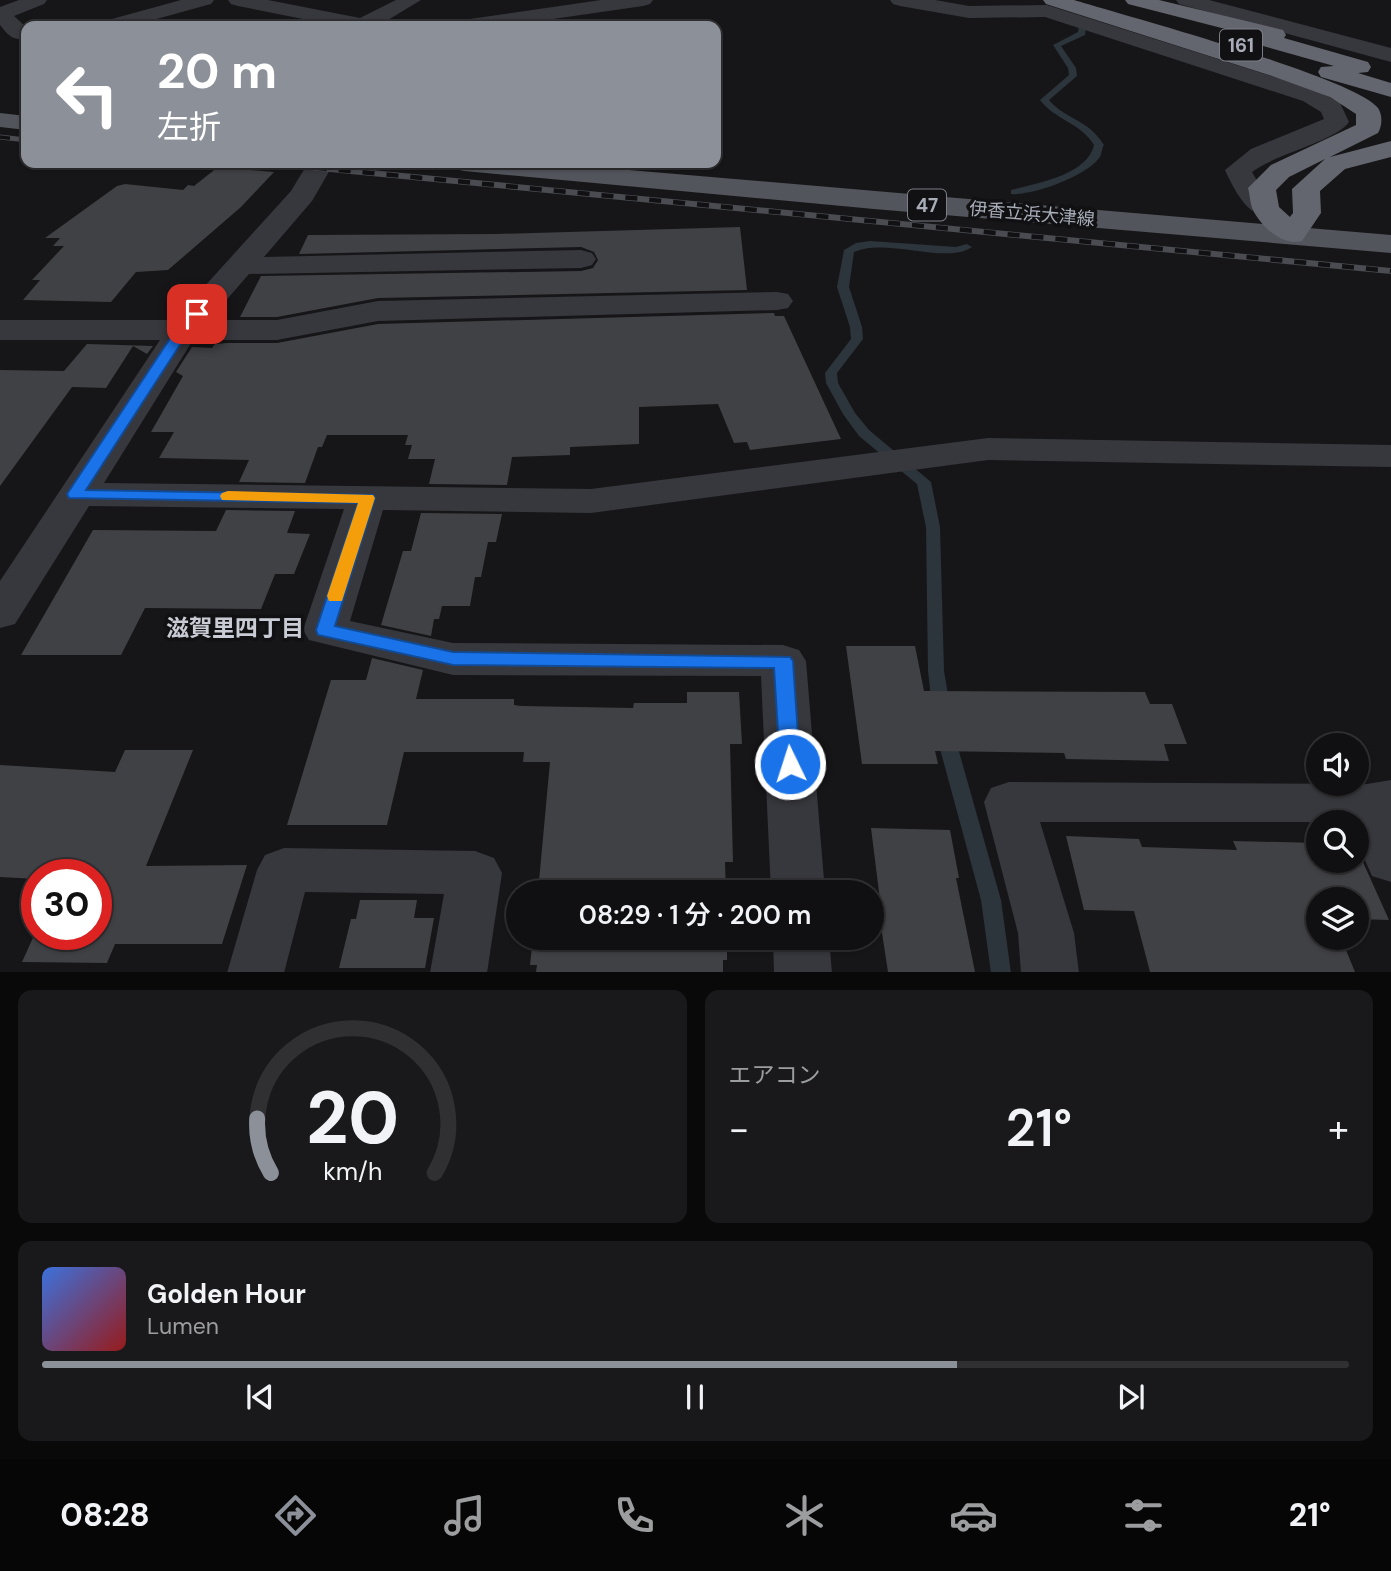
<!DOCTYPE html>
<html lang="ja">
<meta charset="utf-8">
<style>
:root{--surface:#101012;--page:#19191b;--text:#f1f3f6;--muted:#9c9d9f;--line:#303032;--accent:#8c9099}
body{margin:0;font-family:"DM Sans","Noto Sans JP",sans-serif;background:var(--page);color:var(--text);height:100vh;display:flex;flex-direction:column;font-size:26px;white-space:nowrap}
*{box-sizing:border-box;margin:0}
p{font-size:23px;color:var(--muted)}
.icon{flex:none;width:38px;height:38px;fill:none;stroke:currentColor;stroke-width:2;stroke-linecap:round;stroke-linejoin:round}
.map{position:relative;height:972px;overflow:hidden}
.details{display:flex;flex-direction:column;gap:18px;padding:18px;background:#09090a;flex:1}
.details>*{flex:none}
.hud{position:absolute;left:21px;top:21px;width:700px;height:147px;border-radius:14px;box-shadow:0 2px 5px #0004,0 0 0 2px var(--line);background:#8c9099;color:#fff;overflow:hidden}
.tools{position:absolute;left:1306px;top:733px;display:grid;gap:14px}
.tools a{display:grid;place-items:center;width:63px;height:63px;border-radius:50%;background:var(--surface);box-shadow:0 2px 5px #0004,0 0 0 2px var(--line);font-size:35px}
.speed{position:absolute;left:21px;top:859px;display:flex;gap:14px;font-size:35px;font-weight:700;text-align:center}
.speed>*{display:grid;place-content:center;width:91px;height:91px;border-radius:50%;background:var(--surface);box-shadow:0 2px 5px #0004,0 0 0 2px var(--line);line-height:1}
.speed .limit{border:10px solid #d22;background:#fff;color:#111}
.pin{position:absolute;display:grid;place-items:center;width:60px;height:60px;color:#fff;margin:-30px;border-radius:14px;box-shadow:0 4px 10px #0006}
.me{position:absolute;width:77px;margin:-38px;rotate:356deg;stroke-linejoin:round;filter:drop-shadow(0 0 5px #0008)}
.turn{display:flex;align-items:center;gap:24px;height:147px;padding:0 21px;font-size:32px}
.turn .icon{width:91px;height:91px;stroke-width:2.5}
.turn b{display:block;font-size:49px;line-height:60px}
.big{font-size:52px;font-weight:600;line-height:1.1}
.details .tile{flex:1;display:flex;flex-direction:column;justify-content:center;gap:10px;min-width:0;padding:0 24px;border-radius:14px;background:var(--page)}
.details .dial{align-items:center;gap:0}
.dial svg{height:182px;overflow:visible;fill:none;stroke:var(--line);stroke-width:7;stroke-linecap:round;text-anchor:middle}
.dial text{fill:var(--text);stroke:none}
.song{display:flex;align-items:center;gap:21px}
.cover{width:84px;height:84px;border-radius:10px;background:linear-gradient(135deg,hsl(220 70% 55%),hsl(0 70% 35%))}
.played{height:7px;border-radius:4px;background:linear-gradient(90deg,var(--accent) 70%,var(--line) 70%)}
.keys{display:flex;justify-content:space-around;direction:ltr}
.heat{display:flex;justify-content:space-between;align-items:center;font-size:38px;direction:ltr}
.details .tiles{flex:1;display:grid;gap:18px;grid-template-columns:1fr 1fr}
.tile:last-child{grid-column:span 2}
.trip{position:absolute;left:506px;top:880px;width:378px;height:70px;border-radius:35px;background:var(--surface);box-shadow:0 2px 5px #0004,0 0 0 2px var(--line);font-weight:600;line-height:70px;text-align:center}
.dock{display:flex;height:112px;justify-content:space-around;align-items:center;background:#060607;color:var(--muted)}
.dock .icon{width:49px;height:49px}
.dock .on{color:var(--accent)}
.dock b{font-size:32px;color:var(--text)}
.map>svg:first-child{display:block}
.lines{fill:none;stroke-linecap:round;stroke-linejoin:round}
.stream{fill:#2c353c;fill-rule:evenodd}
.building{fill:#404145}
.minor{fill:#37383d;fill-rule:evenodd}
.major{fill:#53555c;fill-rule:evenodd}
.highway{fill:#63666e;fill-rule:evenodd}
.rail-far1-casing{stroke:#4a4c52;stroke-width:5}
.rail-casing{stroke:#4a4c52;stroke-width:6}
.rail-far1{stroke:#111113;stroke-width:3.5;stroke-dasharray:10;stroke-linecap:butt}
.rail{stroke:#111113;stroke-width:4.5;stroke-dasharray:12;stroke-linecap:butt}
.route{fill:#1a73e8;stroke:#114b97;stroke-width:2}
.slow{fill:#f59e0b}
.labels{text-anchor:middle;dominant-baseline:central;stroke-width:7;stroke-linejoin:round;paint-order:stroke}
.far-street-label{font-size:18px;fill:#a8adb8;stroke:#111113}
.shield{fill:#111113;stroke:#7b7e86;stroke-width:2}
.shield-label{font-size:19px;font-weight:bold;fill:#a8adb8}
.neighbourhood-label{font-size:23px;font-weight:bold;fill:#c9ccd4;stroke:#111113}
</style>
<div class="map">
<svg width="1391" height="973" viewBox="0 0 1391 973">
<rect width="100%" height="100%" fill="#161618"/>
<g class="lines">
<!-- stream -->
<g class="stream">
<path d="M1079,25l7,2 -1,8 -24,11 15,22 1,8 -28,24c18,21 38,18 55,45 -1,0 -3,10 -3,10 -10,20 -69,41 -90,39v-4c27,-7 76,-15 83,-45 -13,-22 -39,-25 -54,-45l29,-25 -1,-7 -15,-23 25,-13z"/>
<path d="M870,241l86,6 11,-3 5,3c-25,18 -86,-10 -118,5l-5,35 13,40 1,12 -26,34 1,10 17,30 14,17 62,52 9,45 4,144 6,36 -3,4 -6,2 -6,-2 -3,-4 -4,-36 -2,-144 -9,-43 -58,-48 -16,-22 -17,-31 -1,-10 26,-34 -1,-12 -13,-40 7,-37 12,-7z"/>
<polygon points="945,728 951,729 954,734 1001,900 1011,973 991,973 981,900 936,734 939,729"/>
</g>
</g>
<!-- building -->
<g class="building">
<polygon points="218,167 274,172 241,207 168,270 136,272 111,302 23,300 40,280 32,280 64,246 53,246 60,238 45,238 117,186 125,184 183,190 188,185 194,186"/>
<polygon points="740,227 747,290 378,298 277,317 240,317 261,276 581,271 593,268 598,260 594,252 581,247 299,254 308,235 495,234"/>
<polygon points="774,313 775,316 784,316 841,439 750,450 747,442 734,443 718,404 639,407 639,444 570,447 570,455 512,457 507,485 429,484 435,459 408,459 412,445 405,445 408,435 327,435 322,447 318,447 305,483 239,482 249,460 159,458 174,432 151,432 183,376 176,372 192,347 212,348 215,344 227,343 277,343 378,324"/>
<polygon points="87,344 153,346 147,354 133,346 106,388 72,387 0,486 0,370 64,371"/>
<polygon points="226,510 295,511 287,533 310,534 294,574 275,574 261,609 145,608 121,655 21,655 93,530 216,531"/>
<polygon points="421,513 502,514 496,542 488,542 481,577 475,577 470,606 442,606 439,619 434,619 431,636 381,625 403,551 411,551"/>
<polygon points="846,646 915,646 924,691 1145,692 1150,704 1172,704 1187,744 1164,744 1169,761 1066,759 1064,753 935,751 938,764 862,764"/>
<polygon points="372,658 423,670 416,699 514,699 514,705 521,706 633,708 634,703 687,703 687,692 739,692 742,744 730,744 733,862 725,862 726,892 538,892 550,762 523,762 524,752 404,752 387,825 287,825 331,680 366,680"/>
<polygon points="125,750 193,750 146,866 247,865 222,944 115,944 107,963 22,962 37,929 37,934 96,934 96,875 37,875 37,879 0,877 0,765 115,772"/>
<polygon points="871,828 950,830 959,878 956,878 975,972 888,972 877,900 880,900"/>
<polygon points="1066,836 1139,839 1142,847 1237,850 1233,841 1318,843 1318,861 1356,861 1358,851 1389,920 1356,919 1356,900 1318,900 1318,938 1341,938 1355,972 1150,972 1134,911 1084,910"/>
<polygon points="360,900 417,900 414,918 434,918 425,968 339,968 351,919 356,919"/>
<polygon points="533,938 727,938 727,960 723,960 723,972 536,972 537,965 530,965"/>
</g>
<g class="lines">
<!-- minor -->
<g class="minor">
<path d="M19,0h28l-3,4 -30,12 12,11v12c-13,2 -18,-4 -26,-14v-18z"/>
<polygon points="181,0 214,0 211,4 131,26 98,26 101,22"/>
<polygon points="228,0 268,0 360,18 396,0 421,0 378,26 338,26 238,6 231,4"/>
<polygon points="601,0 653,0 650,4 643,6 504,26 453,26 456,22 463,20"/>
<path d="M890,0h45l34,6 78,-1 272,86 21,12 9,19c-13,19 -74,32 -97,50l8,14 20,23 -4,6c-27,7 -41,-24 -51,-45l26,-21 73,-30 -3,-7 -18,-11 -258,-84 -76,1 -69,-12 -7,-2z"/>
<polygon points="1176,0 1209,0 1391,48 1391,62 1179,4"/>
<polygon points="308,163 334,163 312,201 264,257 581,250 592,253 596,259 592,265 581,268 249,274 209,320 277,320 378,301 777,292 788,294 793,301 788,308 777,310 378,321 277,340 193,340 104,483 591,489 988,438 1391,445 1391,467 988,460 591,513 383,510 350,621 453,643 783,645 799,650 806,661 825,892 771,892 761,676 453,675 309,640 303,630 344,509 89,506 15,624 0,628 0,581 160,340 0,340 0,320 174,320 291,191"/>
<polygon points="1391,780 1391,882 1372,876 1356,840 1356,822 1040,822 1074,933 1079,973 1021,973 1018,933 984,802 991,788 1009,782 1367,784"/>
<polygon points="284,848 475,851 494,858 502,873 487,973 430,973 444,894 305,892 284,973 227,973 257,870 265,855"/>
<polygon points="773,938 829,938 832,973 774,973"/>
</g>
<!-- major -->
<g class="major">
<polygon points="0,113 26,116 26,130 0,127"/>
<polygon points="451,163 547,163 1391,235 1391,253 874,209 464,171 455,169"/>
</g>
<!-- highway -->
<g class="highway">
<path d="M1043,0h31c49,15 282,78 304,108 5,7 4,19 0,25l-48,24 61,-16v16l-46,12 -25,22 1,22 -19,28c-19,5 -40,-13 -49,-31 -3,-6 -3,-15 -5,-22l23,-23 85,-40v-11l-26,-17 -58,-21 -226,-72zM1325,159l-33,30 1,24 -3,4 -11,-10 -3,-17 13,-13z"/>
<polygon points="1125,0 1159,0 1283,30 1286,35 1284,38 1368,62 1371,67 1368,72 1358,73 1391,83 1391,97 1321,77 1318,72 1321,67 1334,66 1242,40 1241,33 1128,4"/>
</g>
<!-- rail-far1 casing -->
<g class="rail-far1-casing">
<polyline id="rail-far1" points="0,137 26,140"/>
</g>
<!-- rail casing -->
<g class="rail-casing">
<polyline id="rail" points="267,163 1391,271"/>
</g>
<!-- rail-far1 -->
<use href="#rail-far1" class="rail-far1"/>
<!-- rail -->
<use href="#rail" class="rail"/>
</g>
<!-- route -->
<polygon class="route" points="197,310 203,314 187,334 86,490 373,495 375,498 335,626 453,652 790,657 793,661 800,764 797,769 790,772 783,769 780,764 774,668 453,665 318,635 316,630 358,503 69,498 67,494 175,331 192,311"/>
<!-- slow -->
<polygon class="slow" points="228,491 373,495 375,498 342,601 329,601 327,596 358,503 222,500 220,496 222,493"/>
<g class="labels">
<!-- far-street labels -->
<g class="far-street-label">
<text transform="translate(1032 214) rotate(5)">伊香立浜大津線</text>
</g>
<!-- shield labels -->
<g class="shield">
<rect x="1220" y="29.5" width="42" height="31" rx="5"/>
<rect x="908" y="189.5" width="38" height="31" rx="5"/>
</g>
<g class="shield-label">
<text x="1241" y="45">161</text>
<text x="927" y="205">47</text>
</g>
<!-- neighbourhood labels -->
<g class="neighbourhood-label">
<text x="235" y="628">滋賀里四丁目</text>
</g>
</g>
</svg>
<div class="tools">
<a><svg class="icon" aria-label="sound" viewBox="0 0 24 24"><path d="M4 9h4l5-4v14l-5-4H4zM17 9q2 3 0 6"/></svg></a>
<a><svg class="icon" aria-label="search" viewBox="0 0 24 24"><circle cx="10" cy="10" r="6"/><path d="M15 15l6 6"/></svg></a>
<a><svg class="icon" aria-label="layers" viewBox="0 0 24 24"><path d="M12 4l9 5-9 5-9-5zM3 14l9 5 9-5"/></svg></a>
</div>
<div class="speed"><div class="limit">30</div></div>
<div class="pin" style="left:197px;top:314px;background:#d93025"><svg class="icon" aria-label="arrive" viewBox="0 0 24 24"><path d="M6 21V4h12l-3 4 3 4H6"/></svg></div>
<svg class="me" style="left:790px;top:764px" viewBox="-20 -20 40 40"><circle r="17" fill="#1a73e8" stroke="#fff" stroke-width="3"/><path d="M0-11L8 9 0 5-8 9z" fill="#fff"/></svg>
<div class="trip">08:29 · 1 分 · 200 m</div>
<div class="hud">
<div class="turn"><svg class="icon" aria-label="left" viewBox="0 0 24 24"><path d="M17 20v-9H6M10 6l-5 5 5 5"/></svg><div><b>20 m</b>左折</div></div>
</div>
</div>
<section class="details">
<div class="tiles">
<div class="tile dial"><svg viewBox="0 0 100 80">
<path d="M14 69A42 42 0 1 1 86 69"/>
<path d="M14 69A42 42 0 0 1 8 45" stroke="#8c9099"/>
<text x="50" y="56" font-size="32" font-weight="700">20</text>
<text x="50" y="72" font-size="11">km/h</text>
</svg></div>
<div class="tile"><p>エアコン</p>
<div class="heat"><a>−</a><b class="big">21°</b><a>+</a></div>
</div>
<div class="tile">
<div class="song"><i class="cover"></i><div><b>Golden Hour</b><p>Lumen</p></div></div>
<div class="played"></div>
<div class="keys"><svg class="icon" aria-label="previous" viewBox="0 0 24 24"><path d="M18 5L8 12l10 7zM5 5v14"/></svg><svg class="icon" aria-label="pause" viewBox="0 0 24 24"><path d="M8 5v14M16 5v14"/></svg><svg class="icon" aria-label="next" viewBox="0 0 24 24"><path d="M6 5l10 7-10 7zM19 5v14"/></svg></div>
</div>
</div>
</section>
<nav class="dock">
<b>08:28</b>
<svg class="icon on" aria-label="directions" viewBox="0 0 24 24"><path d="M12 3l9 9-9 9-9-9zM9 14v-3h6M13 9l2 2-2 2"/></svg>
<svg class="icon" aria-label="music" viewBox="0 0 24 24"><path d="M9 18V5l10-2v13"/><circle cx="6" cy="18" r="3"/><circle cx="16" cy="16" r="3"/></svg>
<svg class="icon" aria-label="phone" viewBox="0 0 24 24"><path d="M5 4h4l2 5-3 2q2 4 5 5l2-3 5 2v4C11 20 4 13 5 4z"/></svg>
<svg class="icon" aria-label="climate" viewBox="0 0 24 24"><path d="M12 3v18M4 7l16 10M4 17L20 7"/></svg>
<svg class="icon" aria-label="car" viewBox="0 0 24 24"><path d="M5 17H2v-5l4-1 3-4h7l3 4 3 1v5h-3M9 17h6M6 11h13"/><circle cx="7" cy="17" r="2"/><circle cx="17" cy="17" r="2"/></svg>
<svg class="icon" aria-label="filters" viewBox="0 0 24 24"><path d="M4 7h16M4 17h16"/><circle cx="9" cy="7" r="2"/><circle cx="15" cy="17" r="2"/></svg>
<b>21°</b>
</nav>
